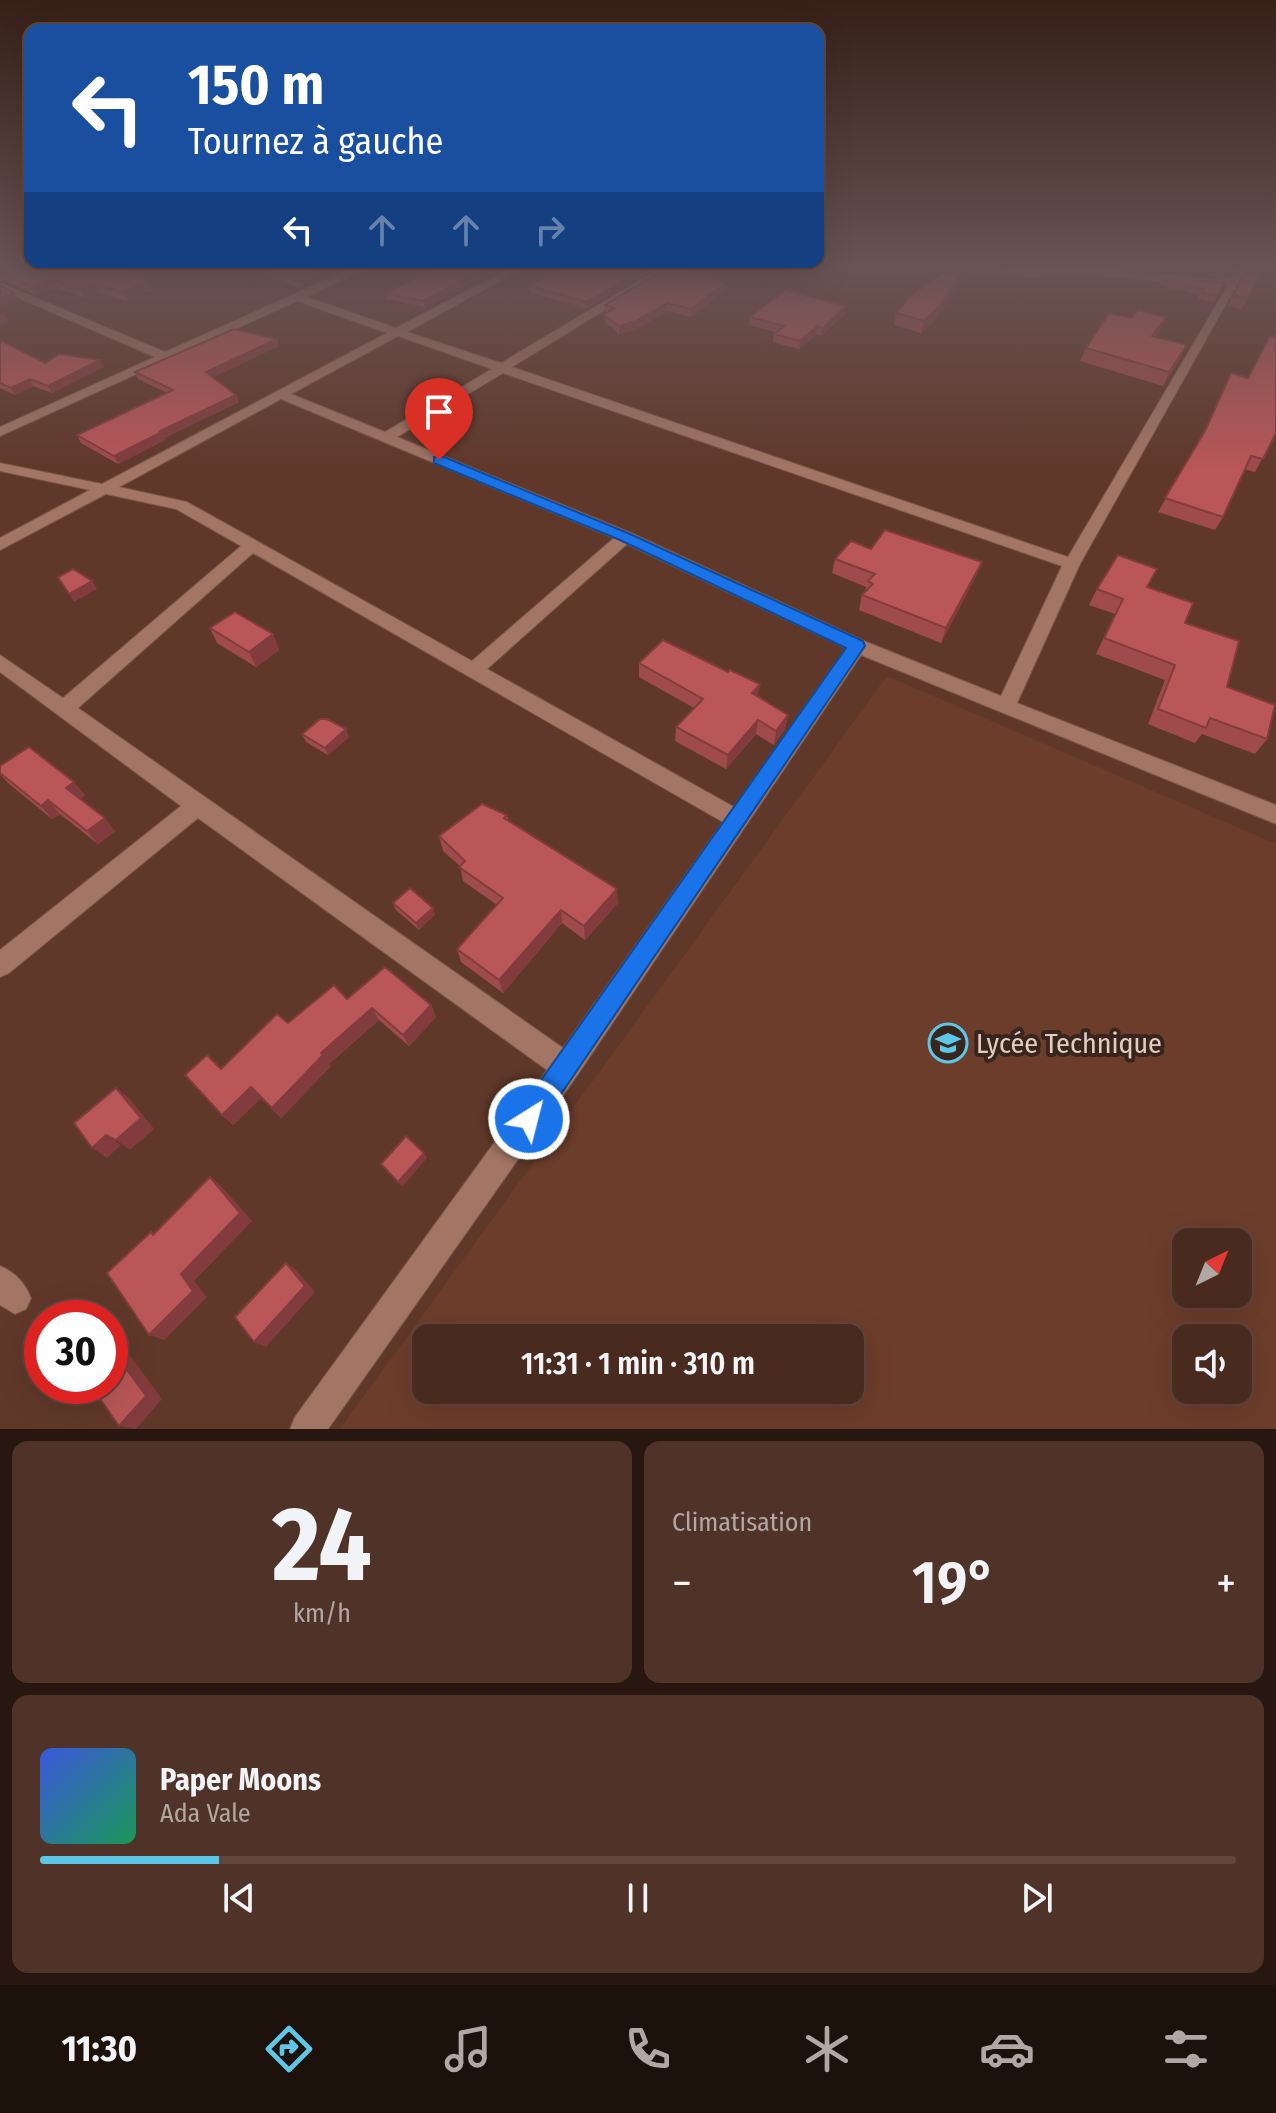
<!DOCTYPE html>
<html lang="fr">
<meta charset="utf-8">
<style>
:root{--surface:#482a1f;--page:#4f3228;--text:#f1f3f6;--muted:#b1a7a4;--line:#60463d;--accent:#5dc7e8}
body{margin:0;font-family:"Fira Sans Condensed",sans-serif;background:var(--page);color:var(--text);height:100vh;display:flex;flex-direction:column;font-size:30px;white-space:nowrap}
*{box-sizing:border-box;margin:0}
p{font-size:26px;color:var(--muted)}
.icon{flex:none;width:44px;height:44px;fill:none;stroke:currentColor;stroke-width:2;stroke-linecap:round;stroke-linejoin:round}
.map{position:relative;height:1429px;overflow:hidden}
.side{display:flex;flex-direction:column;gap:12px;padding:12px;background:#281711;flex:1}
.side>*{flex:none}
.top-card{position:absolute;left:24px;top:24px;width:800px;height:244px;border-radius:16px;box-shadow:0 8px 32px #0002,0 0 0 2px var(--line);background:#1a4fa0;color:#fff;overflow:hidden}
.needle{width:52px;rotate:43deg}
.tools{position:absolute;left:1172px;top:1228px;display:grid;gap:16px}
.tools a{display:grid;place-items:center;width:80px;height:80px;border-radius:16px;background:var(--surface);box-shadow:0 8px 32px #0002,0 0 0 2px var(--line);font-size:40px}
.speed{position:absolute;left:24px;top:1300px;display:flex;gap:16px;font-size:40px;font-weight:700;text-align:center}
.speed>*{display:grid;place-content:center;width:104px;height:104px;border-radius:50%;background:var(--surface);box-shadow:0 8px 32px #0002,0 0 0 2px var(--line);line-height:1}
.speed .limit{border:12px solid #d22;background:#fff;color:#111}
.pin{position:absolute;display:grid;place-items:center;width:68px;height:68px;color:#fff;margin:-82px -34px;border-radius:50% 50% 50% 0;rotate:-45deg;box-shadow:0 0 8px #0007}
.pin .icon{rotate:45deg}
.me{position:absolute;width:88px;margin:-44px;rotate:36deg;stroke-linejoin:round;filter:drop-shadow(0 0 6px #0008)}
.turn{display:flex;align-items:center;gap:28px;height:168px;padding:0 32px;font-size:36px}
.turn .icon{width:104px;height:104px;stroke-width:2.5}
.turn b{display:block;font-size:56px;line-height:68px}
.lanes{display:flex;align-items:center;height:76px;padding:0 32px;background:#0003;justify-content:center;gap:40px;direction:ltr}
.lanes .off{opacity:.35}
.big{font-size:60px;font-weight:600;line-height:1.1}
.side .tile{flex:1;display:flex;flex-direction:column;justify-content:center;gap:12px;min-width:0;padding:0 28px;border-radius:16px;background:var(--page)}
.side .dial{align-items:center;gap:0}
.dial b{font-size:104px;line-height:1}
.song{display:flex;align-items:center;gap:24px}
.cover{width:96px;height:96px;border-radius:12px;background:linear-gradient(135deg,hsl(230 70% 55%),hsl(150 70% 35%))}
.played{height:8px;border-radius:4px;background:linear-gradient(90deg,var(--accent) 15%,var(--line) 15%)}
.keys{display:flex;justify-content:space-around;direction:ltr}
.heat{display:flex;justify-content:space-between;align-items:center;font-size:44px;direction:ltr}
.side .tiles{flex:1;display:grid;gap:12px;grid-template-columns:1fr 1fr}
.tile:last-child{grid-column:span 2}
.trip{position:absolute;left:412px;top:1324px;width:452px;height:80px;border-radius:16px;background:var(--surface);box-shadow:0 8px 32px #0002,0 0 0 2px var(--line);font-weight:600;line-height:80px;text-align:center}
.tab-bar{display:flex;height:128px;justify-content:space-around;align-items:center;background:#1d110c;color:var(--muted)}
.tab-bar .icon{width:56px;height:56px}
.tab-bar .active{color:var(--accent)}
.tab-bar b{font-size:36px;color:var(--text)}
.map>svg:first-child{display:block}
.built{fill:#6c3d2b;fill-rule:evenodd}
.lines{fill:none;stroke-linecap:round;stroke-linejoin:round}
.street-casing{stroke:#785649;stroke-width:2}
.street{fill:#a27564;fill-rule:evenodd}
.wall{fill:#9f4a4b}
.shaded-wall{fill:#823c3d}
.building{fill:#b95657;stroke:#823c3d;stroke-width:2}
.route{fill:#1a73e8;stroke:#114b97;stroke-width:2}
.labels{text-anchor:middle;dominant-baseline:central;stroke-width:8;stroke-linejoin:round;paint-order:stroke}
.near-poi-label{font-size:28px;fill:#e5ccc3;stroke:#38251e;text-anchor:start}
</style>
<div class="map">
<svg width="1276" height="1429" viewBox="0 0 1276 1429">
<rect width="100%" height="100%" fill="#603829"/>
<!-- built -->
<path class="built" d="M887,676l389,168v585h-936zM1186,1242h52v52h-52zM426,1338h424v52h-424zM1186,1338h52v52h-52z"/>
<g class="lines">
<!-- street casing -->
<g class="street-casing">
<g id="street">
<path d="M348,270h14l-55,27 89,31 111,-58h13l-113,62 94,31 156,-93h13l-158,97 556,190 161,-274 -9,3 -151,-13 -36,4 -41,-7h118l109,10 13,-1 2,-9h11l-165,294 -63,139 259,102v19l-415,-169 -285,422 -248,352h-38l5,-12 252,-347 -349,-252 -189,155 -9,4v-27l181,-144 -181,-134v-17l63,43 178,-152 -65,-37 -70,-15 -106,56v-12l90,-48 -90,-19v-8l102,21 285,-151 -90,-32 -297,135v-9l155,-70 -155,-67v-7l165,69zM398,336l94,33 -107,63 -94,-38zM503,373l559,193 -61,130 -137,-55 -233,-108 -234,-96zM281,399l333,139 -142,123 -285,-159 -68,-15zM627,544l219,104 -112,159 -247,-138zM253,553l470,269 -160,226 -485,-340z"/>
<path d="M0,1266c15,6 25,17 31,32l-5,11 -11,5 -15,-9z"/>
</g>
</g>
<!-- street -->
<use href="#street" class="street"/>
</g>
<!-- wall -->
<g class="wall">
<polygon points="0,270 1,273 152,290 127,301 99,293 84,298 56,288 36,295 6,282 2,274 4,281 0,281"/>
<polygon points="267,270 324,270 300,288 269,276"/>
<polygon points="431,270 491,270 491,272 425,307 387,299 386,293"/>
<polygon points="560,270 654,270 587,308 530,293 529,286"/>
<polygon points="947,270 967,270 937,318 921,333 894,325 896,313"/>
<polygon points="1169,270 1228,270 1217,277 1168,272"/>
<polygon points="1246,270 1263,270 1242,309 1228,306"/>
<polygon points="1162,279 1222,289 1214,302 1198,299 1200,295 1159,286"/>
<polygon points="726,290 691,317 667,311 636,330 619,334 605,323 604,315 606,314 605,305"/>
<polygon points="845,314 821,336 817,334 799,349 773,342 774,334 775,332 749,325 750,317"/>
<polygon points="1160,329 1155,337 1181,358 1163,386 1080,361 1086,348"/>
<polygon points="1276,333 1276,433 1255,472 1244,469 1223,517 1215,530 1158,512 1201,438 1231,373 1248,378"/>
<polygon points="0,340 45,363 103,367 52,393 33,386 15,395 0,388"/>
<polygon points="279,346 213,377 236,395 239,402 164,438 165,440 118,464 81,443 77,435 167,393 138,379 135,372"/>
<polygon points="871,549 982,562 976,576 941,643 859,610 862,595 865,592 866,587 832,573 835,559"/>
<polygon points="1147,587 1185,623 1227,687 1267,739 1255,754 1202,734 1195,743 1148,724 1165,680 1096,654 1115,614 1089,605 1097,589"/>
<polygon points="210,628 273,634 279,650 256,667 217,643"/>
<polygon points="639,663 758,696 788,715 785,729 774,745 756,734 726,769 675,741 676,727 694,708 639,677"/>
<polygon points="302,734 349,737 328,755 306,742"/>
<polygon points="0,766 85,795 80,799 115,831 98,844 60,814 52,819 8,783 0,774"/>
<polygon points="507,815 509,821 618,903 585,940 562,923 503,993 461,962 457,949 497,905 463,881 460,866 443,851 439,836"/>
<polygon points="393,903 435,914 419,930 396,910"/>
<polygon points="347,999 431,1005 436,1017 409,1046 379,1020 329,1064 331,1066 281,1118 261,1098 233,1125 222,1115 221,1069 288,1023"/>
</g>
<!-- shaded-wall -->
<g class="shaded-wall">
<polygon points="314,270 324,270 300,288 298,282"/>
<polygon points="482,270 491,270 491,272 425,307 423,301"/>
<polygon points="643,270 654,270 587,308 586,302"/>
<polygon points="963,270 967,270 937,318 921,333 924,321"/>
<polygon points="1220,270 1228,270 1217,277"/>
<polygon points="52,279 56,288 36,295 32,286"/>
<polygon points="148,281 152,290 127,301 123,292"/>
<polygon points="726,282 726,290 691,317 691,309"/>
<polygon points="95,283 99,293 84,298 80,289"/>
<polygon points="14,293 19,301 0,308 0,298"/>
<polygon points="667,303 667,311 636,330 619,334 619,326"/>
<polygon points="846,306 845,314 821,336 823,328"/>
<polygon points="4,312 9,321 0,325 0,314"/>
<polygon points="1166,317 1160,329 1146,349 1152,336"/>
<polygon points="818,326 817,334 799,349 800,341"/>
<polygon points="277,339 279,346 209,379 206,372"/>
<polygon points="1187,345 1181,358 1163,386 1169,372"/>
<polygon points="100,360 103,367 52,393 48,386"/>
<polygon points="30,379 33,386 15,395 11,388"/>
<polygon points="236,395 239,402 164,438 165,440 118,464 114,456 160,431"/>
<polygon points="982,562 976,576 941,643 946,628"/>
<polygon points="92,581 97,589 74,602 69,594"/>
<polygon points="273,634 279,650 256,667 249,652"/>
<polygon points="760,684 757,699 752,693"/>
<polygon points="788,715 785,729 774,745 776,731"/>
<polygon points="758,720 756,734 726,769 728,755"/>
<polygon points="346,729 349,737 328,755 325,748"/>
<polygon points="74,782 85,795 77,801 66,788"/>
<polygon points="48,800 60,814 52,819 41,806"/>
<polygon points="105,818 115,831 98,844 87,831"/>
<polygon points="617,889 618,903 585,940 584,926"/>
<polygon points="433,908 435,914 419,930 416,923"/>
<polygon points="561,910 562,923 503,993 499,980"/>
<polygon points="431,1005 436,1017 409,1046 403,1035"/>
<polygon points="372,1008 379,1020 329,1064 331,1066 281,1118 272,1108 321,1053"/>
<polygon points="251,1087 261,1098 233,1125 222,1115"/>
<polygon points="116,1088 130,1099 154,1129 130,1150 116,1140"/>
<polygon points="106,1135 121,1145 107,1158 92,1148"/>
<polygon points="424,1153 427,1158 402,1187 398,1182"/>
<polygon points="210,1177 222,1187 252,1221 194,1281 207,1297 164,1340 149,1335 181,1274"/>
<polygon points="286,1263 296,1270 315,1292 266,1347 254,1342"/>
<polygon points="112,1349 129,1354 162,1399 136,1429 119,1426"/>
</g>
<!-- building -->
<g class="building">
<polygon points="4,270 123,270 148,281 123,292 95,283 80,289 52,279 32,286 1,273"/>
<polygon points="269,270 314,270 298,282"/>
<polygon points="431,270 482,270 423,301 386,293"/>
<polygon points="560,270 643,270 586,302 529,286"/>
<polygon points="663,270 686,270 726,282 691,309 667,303 636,321 619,326 604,315 614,308 605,305"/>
<polygon points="947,270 963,270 940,306 924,321 896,313 910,296"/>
<polygon points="1246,270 1263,270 1248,298 1234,295"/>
<polygon points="1162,279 1225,282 1217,296 1202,293 1204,289"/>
<polygon points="0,285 14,293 0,298"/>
<polygon points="785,290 846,306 823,328 818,326 800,341 774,334 784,326 750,317"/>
<polygon points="1138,310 1166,317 1152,336 1187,345 1169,372 1086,348 1109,313 1132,318"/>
<polygon points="234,329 277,339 206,372 236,395 160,431 162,432 114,456 77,435 173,390 135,372"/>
<polygon points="1270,336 1275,338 1276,336 1276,433 1263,459 1251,456 1223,517 1165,498 1205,431 1231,373 1248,378"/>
<polygon points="0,340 45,363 59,354 100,360 48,386 30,379 11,388 0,383"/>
<polygon points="885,530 982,562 946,628 862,595 873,584 868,581 875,574 835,559 851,541 871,549"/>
<polygon points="1118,555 1157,569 1147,587 1193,603 1185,623 1239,641 1227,687 1275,705 1267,739 1210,718 1206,728 1158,709 1175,665 1104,638 1123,599 1097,589"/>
<polygon points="73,569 92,581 69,594 58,577"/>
<polygon points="235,612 273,634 249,652 210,628"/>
<polygon points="663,640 728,672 730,670 760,684 752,693 788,715 776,731 758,720 728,755 676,727 703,699 639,663"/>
<polygon points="320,719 327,719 346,729 325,748 302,734"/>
<polygon points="29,747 74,782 66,788 105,818 87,831 48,800 41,806 0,773 0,766"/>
<polygon points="482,804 507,815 504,818 617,889 584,926 561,910 499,980 457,949 503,898 459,867 465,861 439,836"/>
<polygon points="410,888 433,908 416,923 393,903"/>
<polygon points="385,967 431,1005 403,1035 372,1008 321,1053 323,1055 272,1108 251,1087 222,1115 185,1075 207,1055 221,1069 277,1014 288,1023 334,985 347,999"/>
<polygon points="116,1088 141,1118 116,1140 106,1135 92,1148 74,1123"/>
<polygon points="406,1136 424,1153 398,1182 381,1164"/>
<polygon points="210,1177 240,1213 181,1274 193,1291 149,1335 107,1273 151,1232 153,1235"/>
<polygon points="286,1263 305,1286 254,1342 235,1317"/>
<polygon points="112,1349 146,1396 119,1426 91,1386 110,1386 110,1351"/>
</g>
<!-- sky -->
<linearGradient id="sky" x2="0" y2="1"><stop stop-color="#351f17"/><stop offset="0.57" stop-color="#695354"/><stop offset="1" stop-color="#695354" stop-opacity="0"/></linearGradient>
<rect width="1276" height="470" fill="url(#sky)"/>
<!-- route -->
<polygon class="route" points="434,457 444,457 630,534 863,641 865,646 538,1128 529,1132 520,1128 516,1119 520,1110 846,648 620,540 434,463"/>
<!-- icons -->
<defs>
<g id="school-ring" transform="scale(2)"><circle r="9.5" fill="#38251e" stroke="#5dc7e8" stroke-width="1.5"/><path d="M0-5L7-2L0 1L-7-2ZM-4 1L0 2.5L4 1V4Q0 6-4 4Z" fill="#5dc7e8"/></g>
</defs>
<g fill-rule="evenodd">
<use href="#school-ring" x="948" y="1043"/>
</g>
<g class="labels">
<!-- near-poi labels -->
<g class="near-poi-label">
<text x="976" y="1043">Lycée Technique</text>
</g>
</g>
</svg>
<div class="tools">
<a><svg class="needle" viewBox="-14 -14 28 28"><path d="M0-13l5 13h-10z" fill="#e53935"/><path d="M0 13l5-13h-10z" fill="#b1a7a4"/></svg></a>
<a><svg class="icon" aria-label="sound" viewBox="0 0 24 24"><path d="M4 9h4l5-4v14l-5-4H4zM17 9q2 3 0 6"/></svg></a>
</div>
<div class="speed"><div class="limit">30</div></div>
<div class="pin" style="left:439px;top:460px;background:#d93025"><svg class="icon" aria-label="arrive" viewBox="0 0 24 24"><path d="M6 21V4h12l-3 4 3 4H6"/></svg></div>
<svg class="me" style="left:529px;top:1119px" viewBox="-20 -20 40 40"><circle r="17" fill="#1a73e8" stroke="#fff" stroke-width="3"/><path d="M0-11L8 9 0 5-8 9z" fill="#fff"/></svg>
<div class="trip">11:31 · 1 min · 310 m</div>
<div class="top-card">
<div class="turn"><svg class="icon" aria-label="left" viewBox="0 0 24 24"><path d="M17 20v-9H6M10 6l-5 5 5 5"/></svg><div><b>150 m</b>Tournez à gauche</div></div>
<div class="lanes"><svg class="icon" aria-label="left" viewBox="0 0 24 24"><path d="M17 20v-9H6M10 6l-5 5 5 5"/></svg><svg class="icon off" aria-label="ahead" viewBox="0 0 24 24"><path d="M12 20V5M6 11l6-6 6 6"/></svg><svg class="icon off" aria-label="ahead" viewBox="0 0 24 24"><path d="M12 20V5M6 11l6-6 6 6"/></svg><svg class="icon off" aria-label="right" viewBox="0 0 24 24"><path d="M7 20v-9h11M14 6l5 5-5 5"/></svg></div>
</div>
</div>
<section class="side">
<div class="tiles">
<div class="tile dial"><b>24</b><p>km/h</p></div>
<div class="tile"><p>Climatisation</p>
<div class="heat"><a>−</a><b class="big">19°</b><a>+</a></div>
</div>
<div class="tile">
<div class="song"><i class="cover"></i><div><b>Paper Moons</b><p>Ada Vale</p></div></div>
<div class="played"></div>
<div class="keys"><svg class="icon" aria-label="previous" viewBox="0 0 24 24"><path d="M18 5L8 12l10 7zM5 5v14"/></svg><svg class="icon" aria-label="pause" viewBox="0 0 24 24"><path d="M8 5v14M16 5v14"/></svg><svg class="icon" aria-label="next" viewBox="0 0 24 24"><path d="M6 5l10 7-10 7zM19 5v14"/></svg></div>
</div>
</div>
</section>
<nav class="tab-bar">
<b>11:30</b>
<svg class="icon active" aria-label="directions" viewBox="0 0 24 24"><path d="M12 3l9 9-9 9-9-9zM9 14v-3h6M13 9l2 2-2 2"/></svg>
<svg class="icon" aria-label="music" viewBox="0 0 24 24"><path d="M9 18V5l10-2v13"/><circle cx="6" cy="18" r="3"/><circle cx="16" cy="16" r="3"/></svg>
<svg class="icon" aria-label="phone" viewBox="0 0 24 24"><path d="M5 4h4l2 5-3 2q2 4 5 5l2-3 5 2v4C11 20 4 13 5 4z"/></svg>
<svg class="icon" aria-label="climate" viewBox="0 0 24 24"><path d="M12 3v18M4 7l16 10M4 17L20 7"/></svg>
<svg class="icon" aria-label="car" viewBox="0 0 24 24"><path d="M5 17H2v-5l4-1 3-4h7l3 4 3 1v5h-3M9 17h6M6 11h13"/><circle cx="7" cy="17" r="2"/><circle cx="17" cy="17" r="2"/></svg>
<svg class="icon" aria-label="filters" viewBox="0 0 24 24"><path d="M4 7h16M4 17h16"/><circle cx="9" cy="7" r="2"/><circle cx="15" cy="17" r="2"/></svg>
</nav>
